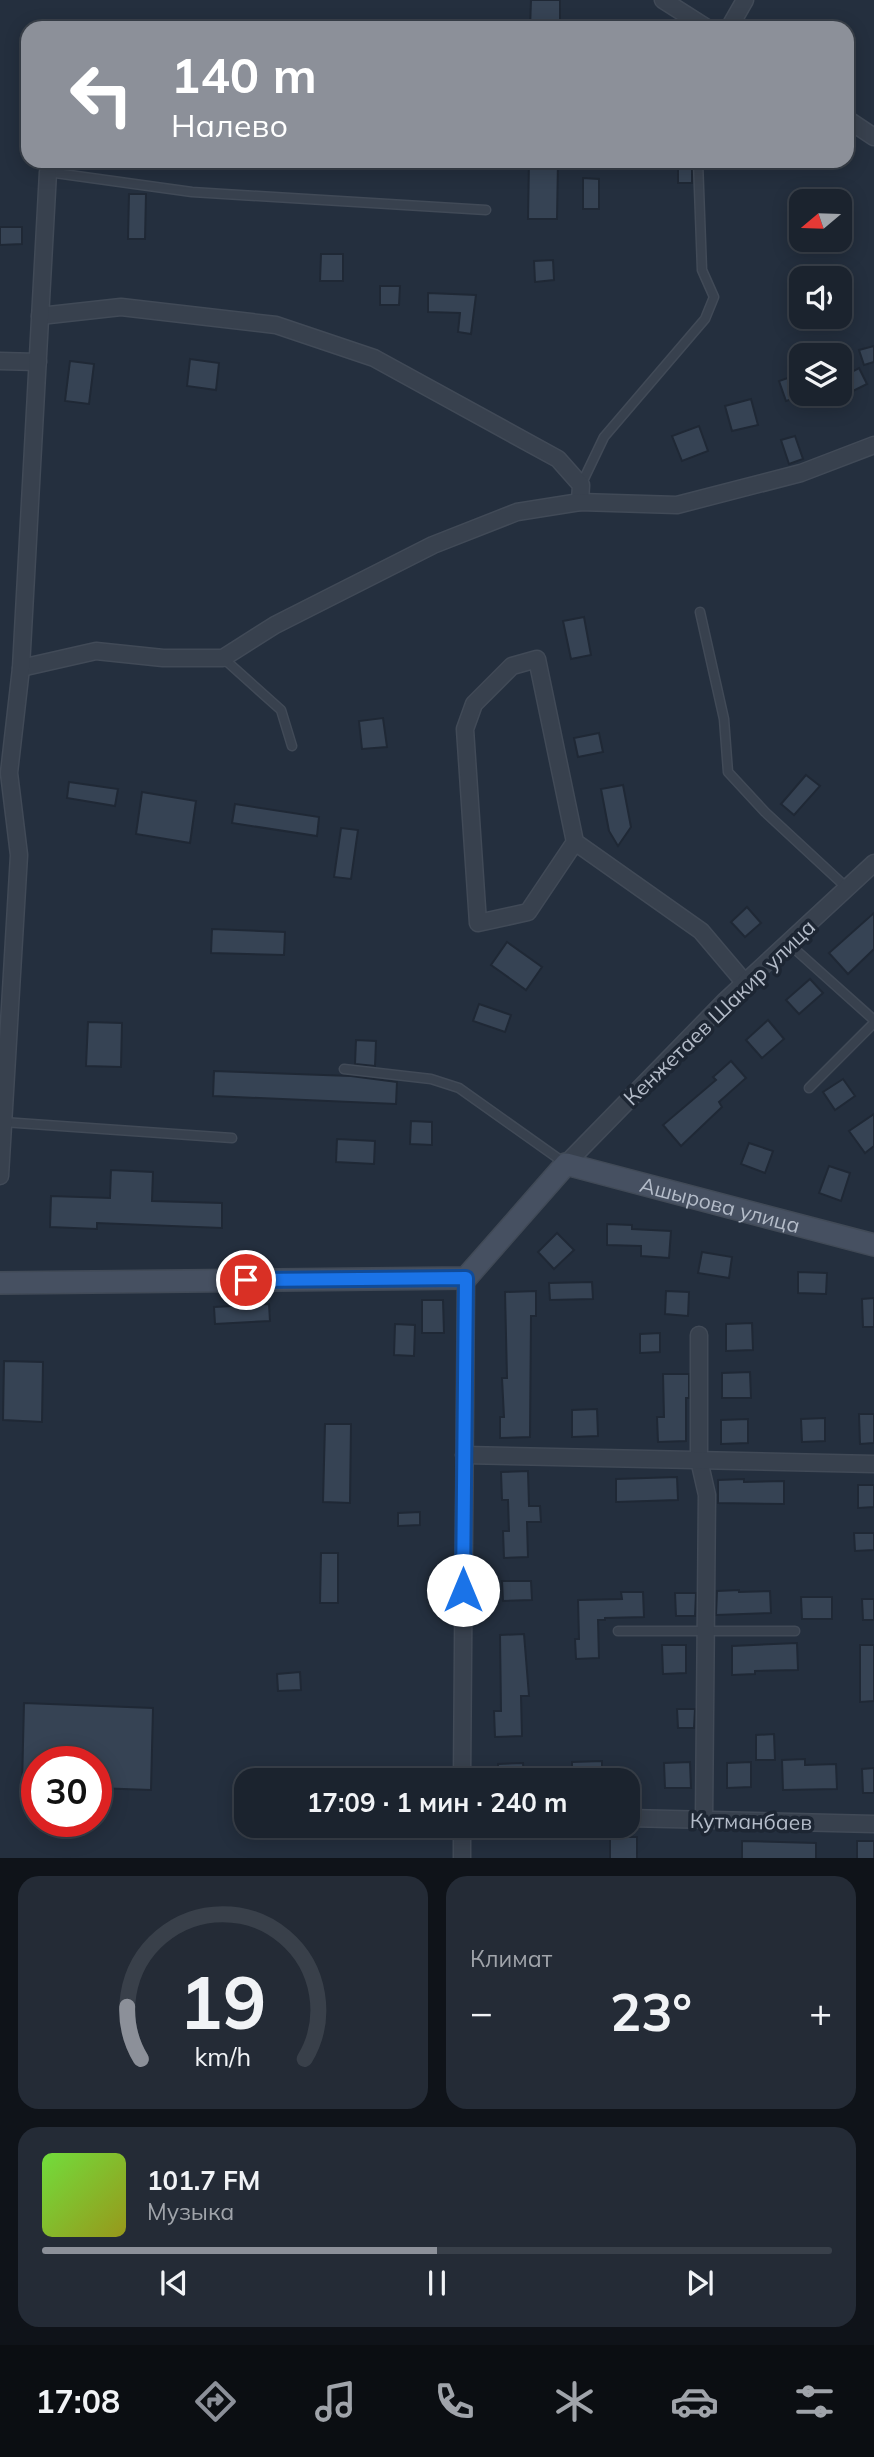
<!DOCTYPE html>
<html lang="ru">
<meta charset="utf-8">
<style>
:root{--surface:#1b232e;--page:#242b36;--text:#f1f3f6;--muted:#a0a4aa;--line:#39404a;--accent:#8c9099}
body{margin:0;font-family:Mulish,sans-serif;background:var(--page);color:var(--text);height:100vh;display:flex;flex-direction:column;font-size:26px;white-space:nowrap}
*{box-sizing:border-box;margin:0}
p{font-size:23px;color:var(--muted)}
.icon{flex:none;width:38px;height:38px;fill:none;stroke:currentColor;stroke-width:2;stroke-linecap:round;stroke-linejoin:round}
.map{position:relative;height:1858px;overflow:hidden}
.details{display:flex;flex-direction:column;gap:18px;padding:18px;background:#0f1319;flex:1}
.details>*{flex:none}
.guide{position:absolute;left:21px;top:21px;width:833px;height:147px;border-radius:21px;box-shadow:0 4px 18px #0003,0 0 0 2px var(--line);background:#8c9099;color:#fff;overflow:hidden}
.needle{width:46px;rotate:251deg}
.tools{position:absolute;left:789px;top:189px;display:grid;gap:14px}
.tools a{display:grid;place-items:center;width:63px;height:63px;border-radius:14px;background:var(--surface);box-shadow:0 4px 18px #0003,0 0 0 2px var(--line);font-size:35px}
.speed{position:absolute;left:21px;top:1746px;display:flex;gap:14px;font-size:35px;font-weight:700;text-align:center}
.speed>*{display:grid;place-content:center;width:91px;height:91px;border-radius:50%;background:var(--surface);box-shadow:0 4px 18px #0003,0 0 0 2px var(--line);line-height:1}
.speed .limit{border:10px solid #d22;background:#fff;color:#111}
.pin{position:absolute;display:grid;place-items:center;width:60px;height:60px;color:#fff;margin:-30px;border:4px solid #fff;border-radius:50%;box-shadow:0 2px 7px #0007}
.me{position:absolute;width:77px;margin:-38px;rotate:0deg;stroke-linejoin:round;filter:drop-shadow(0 0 5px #0008)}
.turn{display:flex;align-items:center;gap:24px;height:147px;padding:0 35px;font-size:32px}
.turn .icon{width:91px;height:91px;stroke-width:2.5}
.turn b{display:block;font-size:49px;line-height:60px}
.big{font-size:52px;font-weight:700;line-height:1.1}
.details .card{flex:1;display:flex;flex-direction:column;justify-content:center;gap:10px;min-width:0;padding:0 24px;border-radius:21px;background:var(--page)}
.details .dial{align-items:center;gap:0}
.dial svg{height:182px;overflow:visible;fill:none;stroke:var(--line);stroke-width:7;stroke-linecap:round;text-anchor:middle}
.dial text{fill:var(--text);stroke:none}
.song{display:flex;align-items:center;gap:21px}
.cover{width:84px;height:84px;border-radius:10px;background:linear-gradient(135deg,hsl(100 70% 55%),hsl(60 70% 35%))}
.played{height:7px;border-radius:4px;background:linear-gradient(90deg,var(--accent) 50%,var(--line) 50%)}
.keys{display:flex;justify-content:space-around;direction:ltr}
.heat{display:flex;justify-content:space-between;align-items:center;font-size:38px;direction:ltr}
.details .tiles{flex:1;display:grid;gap:18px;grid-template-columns:1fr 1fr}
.card:last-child{grid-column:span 2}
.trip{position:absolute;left:234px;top:1768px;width:406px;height:70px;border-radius:21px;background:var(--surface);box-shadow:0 4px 18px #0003,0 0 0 2px var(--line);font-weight:700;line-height:70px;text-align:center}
.tabs{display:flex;height:112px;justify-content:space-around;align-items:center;background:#0b0e12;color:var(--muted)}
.tabs .icon{width:49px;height:49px}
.tabs .on{color:var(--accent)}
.tabs b{font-size:32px;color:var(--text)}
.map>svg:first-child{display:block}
.building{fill:#364354;stroke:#1f2835;stroke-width:2}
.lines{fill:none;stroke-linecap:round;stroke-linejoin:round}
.lane-casing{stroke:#414a57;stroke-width:11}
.street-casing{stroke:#414a57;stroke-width:19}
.secondary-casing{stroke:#414a57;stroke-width:24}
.lane{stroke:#38414e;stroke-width:8}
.street{stroke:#38414e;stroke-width:16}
.secondary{stroke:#465061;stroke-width:21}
.route-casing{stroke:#114b97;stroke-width:18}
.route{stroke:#1a73e8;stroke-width:12}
.labels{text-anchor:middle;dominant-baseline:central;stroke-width:7;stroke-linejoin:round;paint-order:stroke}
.street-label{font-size:21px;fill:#b4bcc9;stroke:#1d2633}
</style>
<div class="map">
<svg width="874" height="1859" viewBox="0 0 874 1859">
<rect width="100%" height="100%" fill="#242f3e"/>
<!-- building -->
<g class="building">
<polygon points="531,0 560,0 560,28 530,28"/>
<polygon points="529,161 558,161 557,219 528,219"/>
<polygon points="678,166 692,167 692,183 678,183"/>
<polygon points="583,178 599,179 599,209 583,209"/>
<polygon points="129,194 146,194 145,239 128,239"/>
<polygon points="0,227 22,227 22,244 0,245"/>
<polygon points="321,254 343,254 343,281 320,281"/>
<polygon points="553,260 554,280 535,282 534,261"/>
<polygon points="380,286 400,286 399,305 380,305"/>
<polygon points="428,293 476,295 471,334 458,332 460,313 428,312"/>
<polygon points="874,346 874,362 864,365 859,350"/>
<polygon points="190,359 219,363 216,390 187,386"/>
<polygon points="70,361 94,364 89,404 65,401"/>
<polygon points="859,368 867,384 847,394 840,378"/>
<polygon points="802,373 802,396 786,401 779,381"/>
<polygon points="751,399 758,425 732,431 725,406"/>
<polygon points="699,426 708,451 682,461 672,436"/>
<polygon points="795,436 803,459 789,464 781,440"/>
<polygon points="584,617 591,655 571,659 563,621"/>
<polygon points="383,718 387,747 362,749 359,721"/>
<polygon points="599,733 603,752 578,757 574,738"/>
<polygon points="806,775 820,786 794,815 781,804"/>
<polygon points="69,782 118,789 115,806 67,798"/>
<polygon points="623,785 631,827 618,846 609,831 601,789"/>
<polygon points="142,792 196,801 190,843 136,834"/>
<polygon points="235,804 319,817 317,836 232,823"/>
<polygon points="341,828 358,830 351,879 334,877"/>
<polygon points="747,907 761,923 745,937 731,922"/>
<polygon points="874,913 874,949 848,974 829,953"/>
<polygon points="212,929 285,932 284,955 211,953"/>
<polygon points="507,942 542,967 526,990 491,965"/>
<polygon points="810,979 823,993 799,1014 786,1000"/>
<polygon points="479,1004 511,1015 505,1032 473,1021"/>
<polygon points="768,1020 784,1039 762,1058 746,1040"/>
<polygon points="88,1022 122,1023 121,1067 86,1066"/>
<polygon points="356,1040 376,1041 375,1066 355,1064"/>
<polygon points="731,1061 746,1078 719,1102 722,1107 681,1146 663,1125 716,1080 713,1077"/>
<polygon points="214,1071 351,1076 397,1082 396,1104 213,1096"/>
<polygon points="843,1079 855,1096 835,1110 823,1092"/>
<polygon points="874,1114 874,1146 865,1153 849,1131"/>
<polygon points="411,1121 432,1122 432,1145 410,1144"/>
<polygon points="337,1139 375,1141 374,1164 336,1162"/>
<polygon points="749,1143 773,1151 765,1173 741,1164"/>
<polygon points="829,1166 850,1173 841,1201 819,1193"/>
<polygon points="111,1170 153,1172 152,1201 222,1203 222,1228 97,1223 97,1229 50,1227 51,1196 110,1198"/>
<polygon points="607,1224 632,1225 632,1229 671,1231 669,1258 641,1256 641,1246 607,1245"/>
<polygon points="557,1233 574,1250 554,1269 538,1252"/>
<polygon points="702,1252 732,1257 729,1278 698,1273"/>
<polygon points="798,1272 827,1273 826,1294 798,1293"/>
<polygon points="592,1282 593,1299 550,1300 549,1283"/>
<polygon points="536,1291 536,1316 531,1316 530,1437 500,1438 500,1417 504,1417 502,1378 507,1378 505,1292"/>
<polygon points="666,1291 689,1292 688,1316 665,1314"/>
<polygon points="874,1298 874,1327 863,1327 862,1299"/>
<polygon points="422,1300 443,1300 444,1333 422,1333"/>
<polygon points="269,1304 270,1321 215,1324 214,1307"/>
<polygon points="752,1323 753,1350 726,1351 726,1324"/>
<polygon points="395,1324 415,1325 414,1356 394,1355"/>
<polygon points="660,1333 660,1352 640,1353 640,1334"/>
<polygon points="4,1361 43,1362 42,1422 3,1420"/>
<polygon points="750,1372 751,1398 722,1398 722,1373"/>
<polygon points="663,1374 689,1374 689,1398 686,1398 686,1441 658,1442 657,1417 664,1417"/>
<polygon points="597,1409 598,1436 572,1437 572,1410"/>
<polygon points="859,1414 874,1414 874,1443 860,1444"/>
<polygon points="825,1418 825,1441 802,1442 801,1419"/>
<polygon points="748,1419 748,1443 721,1444 721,1420"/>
<polygon points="325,1424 351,1424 350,1503 323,1502"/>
<polygon points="528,1471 529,1506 540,1506 541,1522 527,1522 528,1557 504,1558 503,1531 509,1531 508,1500 502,1500 501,1472"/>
<polygon points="677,1477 678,1500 616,1502 616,1479"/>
<polygon points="744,1479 744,1482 784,1481 784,1504 718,1503 718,1480"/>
<polygon points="858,1485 874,1485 874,1507 858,1508"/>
<polygon points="420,1512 420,1525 398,1526 398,1513"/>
<polygon points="854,1533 874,1533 874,1550 855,1551"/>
<polygon points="321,1553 338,1553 338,1603 320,1603"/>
<polygon points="502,1581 531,1581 532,1600 503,1601"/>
<polygon points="739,1590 739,1592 770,1591 771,1613 716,1615 717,1591"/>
<polygon points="621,1592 643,1592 644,1617 605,1618 605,1620 598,1620 599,1658 576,1659 575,1639 579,1639 578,1600 622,1599"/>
<polygon points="675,1593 696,1593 695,1616 676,1616"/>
<polygon points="801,1597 832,1597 832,1619 802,1619"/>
<polygon points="862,1599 874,1599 874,1620 863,1620"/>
<polygon points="524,1634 529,1696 521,1696 522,1736 495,1737 494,1711 501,1711 500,1635"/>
<polygon points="797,1643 798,1670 755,1671 755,1674 732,1675 732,1646"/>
<polygon points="662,1645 686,1645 686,1673 663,1674"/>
<polygon points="860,1645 874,1645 874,1701 860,1702"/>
<polygon points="300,1672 301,1690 278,1691 277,1674"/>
<polygon points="24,1703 153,1708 151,1790 96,1788 96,1762 37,1762 37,1786 22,1785"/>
<polygon points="677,1709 695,1709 694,1728 678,1728"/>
<polygon points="774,1734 775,1760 756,1760 756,1735"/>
<polygon points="805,1759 805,1765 836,1764 837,1789 783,1790 782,1760"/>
<polygon points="602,1761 602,1780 572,1780 572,1762"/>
<polygon points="690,1762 691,1788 665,1788 664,1763"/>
<polygon points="751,1762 751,1787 727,1788 727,1763"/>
<polygon points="523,1763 524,1780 498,1780 498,1764"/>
<polygon points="874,1768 874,1793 863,1793 862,1769"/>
<rect x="610" y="1837" width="27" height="22"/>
<polygon points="742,1841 816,1843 816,1859 742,1859"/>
<rect x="857" y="1841" width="17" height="18"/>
</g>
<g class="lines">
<!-- lane casing -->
<g class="lane-casing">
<g id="lane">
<polyline points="48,172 192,192 486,210"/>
<polyline points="581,485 604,437 705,319 714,297 702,270 698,161"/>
<polyline points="700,612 724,719 728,772 765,812 847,888"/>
<polyline points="223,658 281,710 292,746"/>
<polyline points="788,943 874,1020"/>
<polyline points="344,1069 431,1079 459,1088 566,1164"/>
<polyline points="809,1088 874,1023"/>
<polyline points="3,1122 232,1138"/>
<polyline points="618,1631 795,1631"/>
</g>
</g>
<!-- street casing -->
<g class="street-casing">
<g id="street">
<polyline points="663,0 707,28"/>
<polyline points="729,28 745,0"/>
<polyline points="847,119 874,137"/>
<polyline points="40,316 121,307 276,325 374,358 558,459 581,485 580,502"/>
<polyline points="0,361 38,362"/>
<polyline points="21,668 96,651 163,658 223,658 275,625 433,545 517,512 580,502 677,505 801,473 874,445"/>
<polyline points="575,842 528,912 478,923 465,729 474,704 512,666 537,659 575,842 701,931 745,983"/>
<polyline points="566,1164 726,1000 874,863"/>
<polyline points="0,1176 19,855 9,773 21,668 48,172"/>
<polyline points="699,1335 699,1460 707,1495 704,1820"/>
<polyline points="464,1455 874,1464"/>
<polyline points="462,1780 466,1278"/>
<polyline points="628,1818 874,1824"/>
<polyline points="462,1859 462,1825"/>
</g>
</g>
<!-- secondary casing -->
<g class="secondary-casing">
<g id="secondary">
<path id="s1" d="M0,1283l466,-5 100,-114 308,81"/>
</g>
</g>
<!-- lane -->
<use href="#lane" class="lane"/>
<!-- street -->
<use href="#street" class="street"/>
<!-- secondary -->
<use href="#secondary" class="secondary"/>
</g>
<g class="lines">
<!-- route casing -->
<g class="route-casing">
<polyline id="route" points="246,1280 466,1278 463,1590"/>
</g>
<!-- route -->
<use href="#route" class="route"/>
</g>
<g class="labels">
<!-- street labels -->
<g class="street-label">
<text transform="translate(719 1012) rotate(-44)">Кенжетаев Шакир улица</text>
<text stroke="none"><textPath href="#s1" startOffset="777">Ашырова улица</textPath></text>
<text transform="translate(751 1821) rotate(1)">Кутманбаев</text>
</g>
</g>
</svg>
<div class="tools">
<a><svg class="needle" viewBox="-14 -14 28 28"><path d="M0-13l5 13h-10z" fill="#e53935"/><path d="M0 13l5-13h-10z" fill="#a0a4aa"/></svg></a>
<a><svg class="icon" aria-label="sound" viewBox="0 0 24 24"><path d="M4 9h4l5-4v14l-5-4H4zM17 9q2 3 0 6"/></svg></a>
<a><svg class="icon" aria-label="layers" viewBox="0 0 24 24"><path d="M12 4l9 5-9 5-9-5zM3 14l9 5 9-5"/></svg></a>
</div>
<div class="speed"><div class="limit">30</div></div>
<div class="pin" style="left:246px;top:1280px;background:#d93025"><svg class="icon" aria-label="arrive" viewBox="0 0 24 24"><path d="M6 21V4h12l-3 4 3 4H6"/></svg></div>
<svg class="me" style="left:463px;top:1590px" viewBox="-20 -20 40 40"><circle r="19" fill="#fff"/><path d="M0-13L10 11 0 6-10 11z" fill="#1a73e8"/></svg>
<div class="trip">17:09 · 1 мин · 240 m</div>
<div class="guide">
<div class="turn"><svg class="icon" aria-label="left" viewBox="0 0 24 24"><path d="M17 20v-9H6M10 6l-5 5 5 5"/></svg><div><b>140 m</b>Налево</div></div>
</div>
</div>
<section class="details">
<div class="tiles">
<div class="card dial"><svg viewBox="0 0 100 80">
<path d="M14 69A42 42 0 1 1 86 69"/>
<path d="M14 69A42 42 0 0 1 8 46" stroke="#8c9099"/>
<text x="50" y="56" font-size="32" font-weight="700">19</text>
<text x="50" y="72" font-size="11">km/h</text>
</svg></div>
<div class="card"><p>Климат</p>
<div class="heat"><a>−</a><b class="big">23°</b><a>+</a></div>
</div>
<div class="card">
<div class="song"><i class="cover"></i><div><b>101.7 FM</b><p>Музыка</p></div></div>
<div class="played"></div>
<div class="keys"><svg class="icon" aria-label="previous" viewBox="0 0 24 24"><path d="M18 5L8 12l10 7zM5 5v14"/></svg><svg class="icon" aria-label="pause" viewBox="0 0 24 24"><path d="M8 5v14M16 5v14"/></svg><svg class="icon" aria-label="next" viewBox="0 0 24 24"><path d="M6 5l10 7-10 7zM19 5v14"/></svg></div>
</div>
</div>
</section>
<nav class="tabs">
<b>17:08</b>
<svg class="icon on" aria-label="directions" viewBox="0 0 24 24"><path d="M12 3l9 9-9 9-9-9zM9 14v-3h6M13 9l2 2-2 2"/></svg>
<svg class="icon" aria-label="music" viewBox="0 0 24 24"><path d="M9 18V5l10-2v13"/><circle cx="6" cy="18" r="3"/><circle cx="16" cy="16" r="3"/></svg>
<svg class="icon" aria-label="phone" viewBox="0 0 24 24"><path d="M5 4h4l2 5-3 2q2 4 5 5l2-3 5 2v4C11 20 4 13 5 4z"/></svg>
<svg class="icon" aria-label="climate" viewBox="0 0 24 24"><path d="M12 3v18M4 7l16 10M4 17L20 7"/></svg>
<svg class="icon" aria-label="car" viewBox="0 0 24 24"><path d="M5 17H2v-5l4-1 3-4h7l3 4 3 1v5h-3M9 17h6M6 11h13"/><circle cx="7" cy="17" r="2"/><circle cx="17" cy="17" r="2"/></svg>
<svg class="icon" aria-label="filters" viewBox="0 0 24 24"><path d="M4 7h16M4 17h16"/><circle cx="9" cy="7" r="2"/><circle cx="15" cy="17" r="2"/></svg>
</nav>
